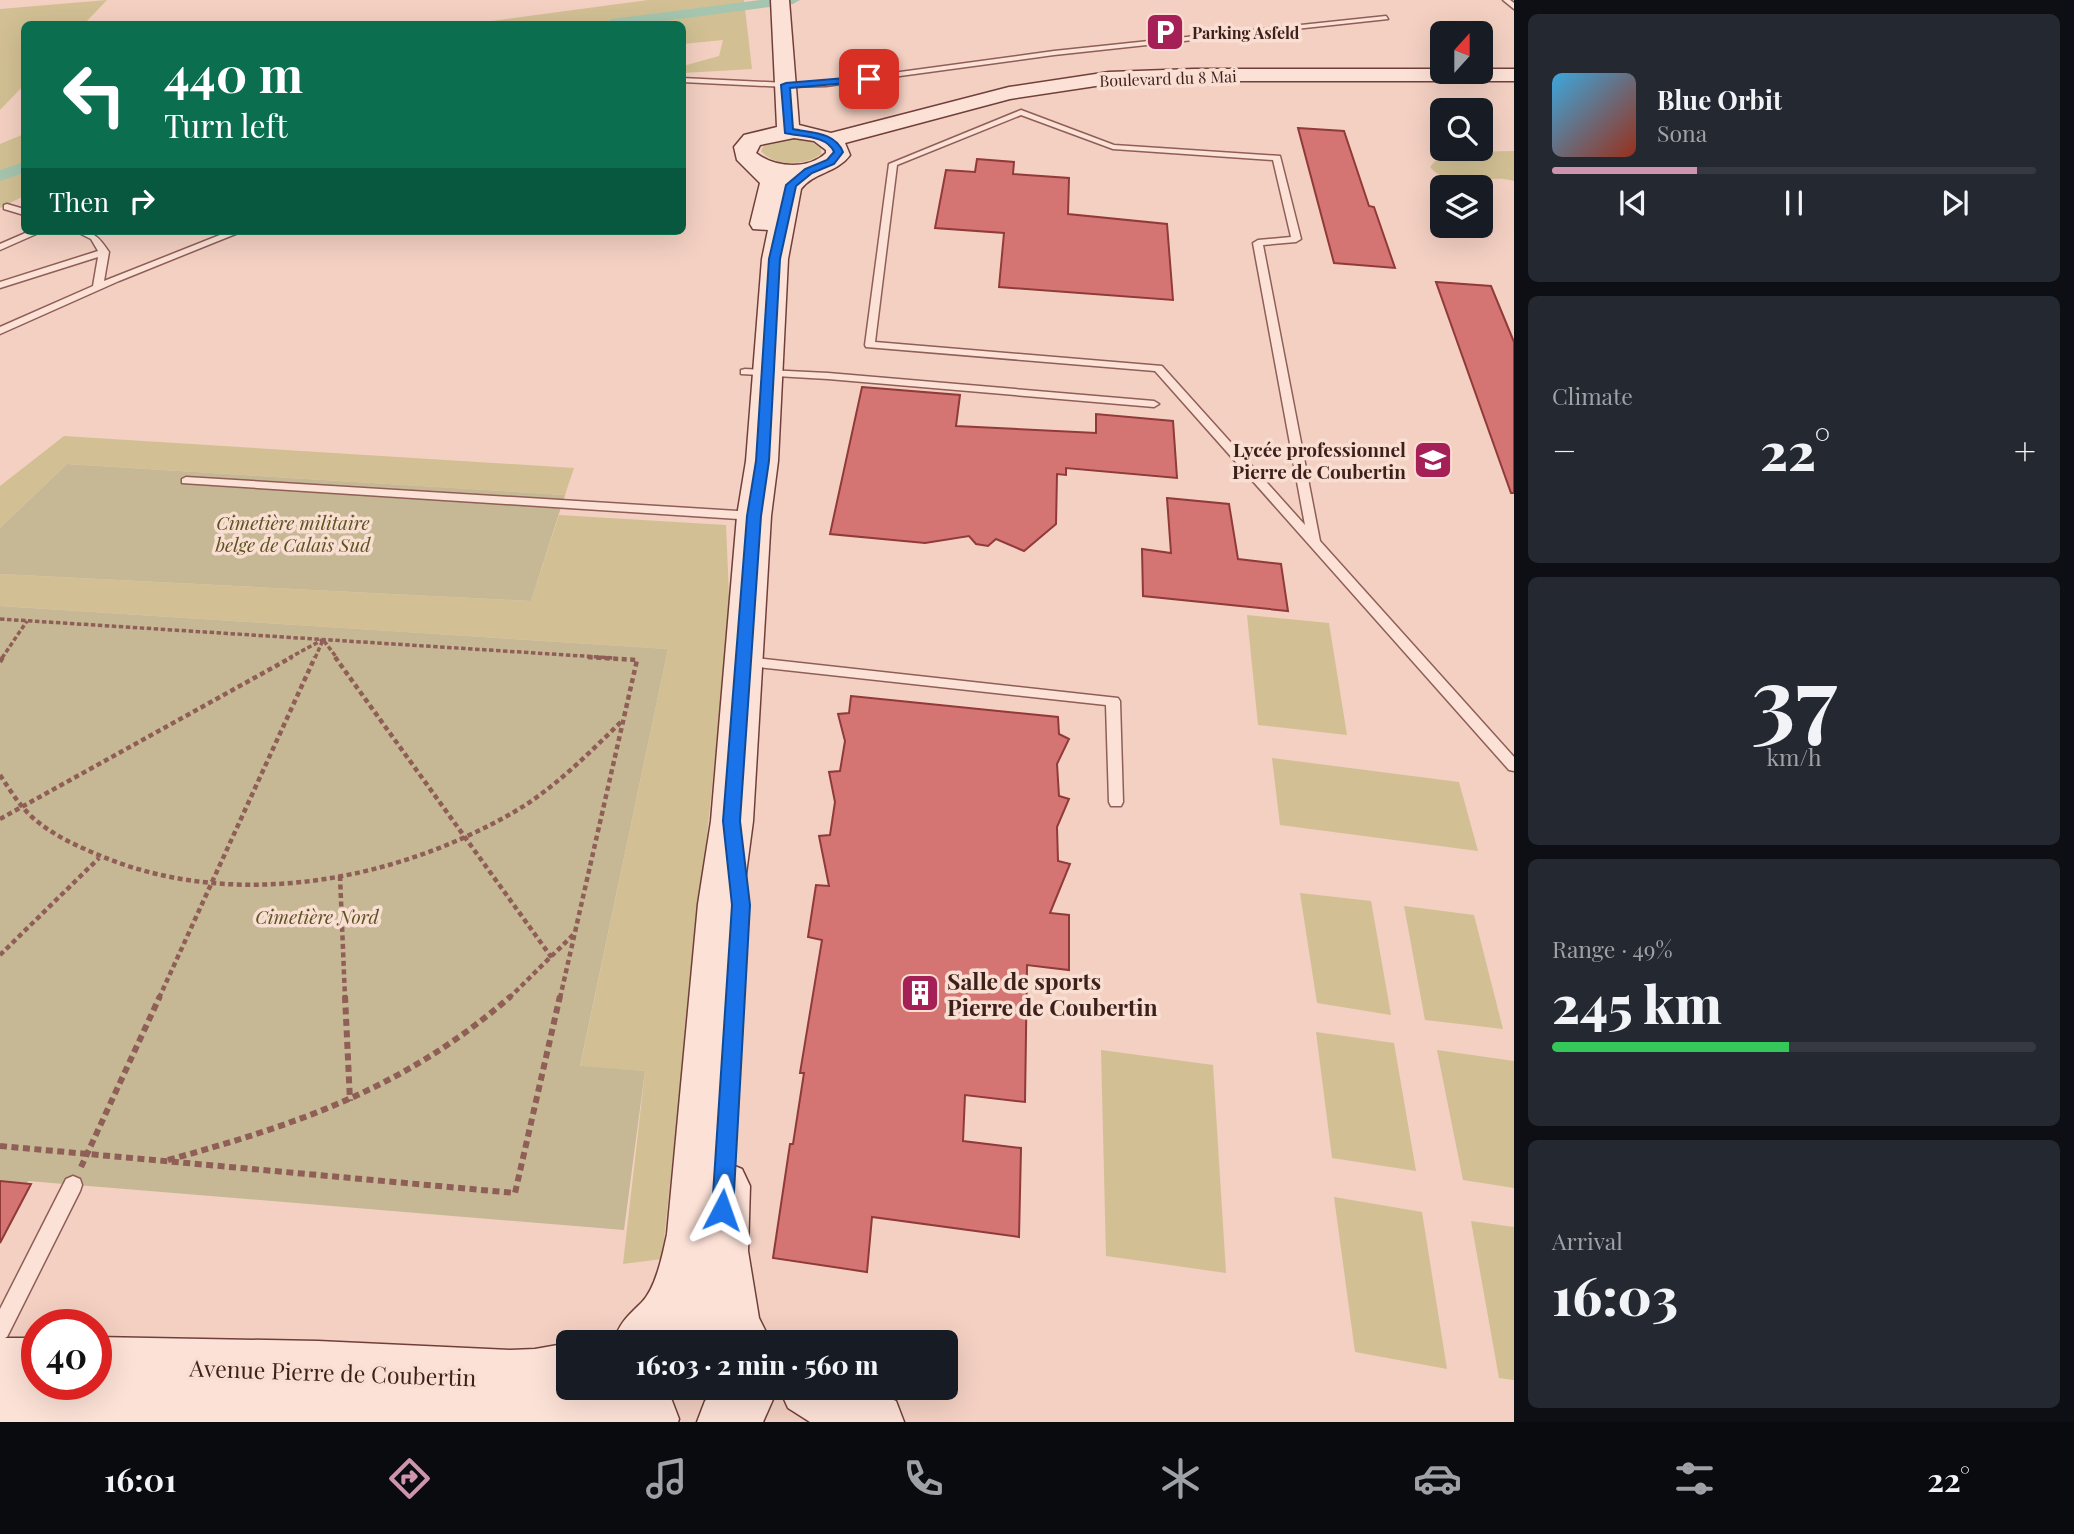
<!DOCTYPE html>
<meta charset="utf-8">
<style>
:root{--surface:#171b24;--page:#242831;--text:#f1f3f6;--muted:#9ea1a6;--line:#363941;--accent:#ce94ae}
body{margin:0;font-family:"Playfair Display",serif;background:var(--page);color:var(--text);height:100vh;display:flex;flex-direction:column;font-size:26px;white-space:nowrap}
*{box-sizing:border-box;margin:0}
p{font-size:23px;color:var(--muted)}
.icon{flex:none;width:38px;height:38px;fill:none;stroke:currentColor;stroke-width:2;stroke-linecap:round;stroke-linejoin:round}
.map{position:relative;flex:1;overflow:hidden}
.panel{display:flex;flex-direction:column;gap:14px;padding:14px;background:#0d0f14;width:560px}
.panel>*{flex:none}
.banner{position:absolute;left:21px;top:21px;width:665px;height:214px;border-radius:10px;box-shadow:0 7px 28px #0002;background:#0b6e4f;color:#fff;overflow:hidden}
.needle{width:46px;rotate:21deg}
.tools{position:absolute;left:1430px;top:21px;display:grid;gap:14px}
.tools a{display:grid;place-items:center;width:63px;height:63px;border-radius:10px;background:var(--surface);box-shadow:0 7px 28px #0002;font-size:35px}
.speed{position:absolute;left:21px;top:1309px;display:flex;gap:14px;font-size:35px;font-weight:700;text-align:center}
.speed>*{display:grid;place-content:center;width:91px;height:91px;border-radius:50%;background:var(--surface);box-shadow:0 7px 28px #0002;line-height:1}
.speed .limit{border:10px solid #d22;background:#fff;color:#111}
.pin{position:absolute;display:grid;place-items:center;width:60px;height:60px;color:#fff;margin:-30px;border-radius:14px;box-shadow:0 4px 10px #0006}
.me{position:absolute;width:77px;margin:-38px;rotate:4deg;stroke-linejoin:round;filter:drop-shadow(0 0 5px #0008)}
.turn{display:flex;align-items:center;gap:24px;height:147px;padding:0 28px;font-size:32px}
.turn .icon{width:91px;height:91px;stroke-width:2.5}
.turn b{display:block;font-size:49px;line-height:60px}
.then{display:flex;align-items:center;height:66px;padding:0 28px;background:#0003;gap:14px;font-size:26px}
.big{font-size:52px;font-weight:800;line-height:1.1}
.panel .tile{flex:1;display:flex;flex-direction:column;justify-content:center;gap:10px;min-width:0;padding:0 24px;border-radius:10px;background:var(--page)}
.panel .dial{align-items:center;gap:0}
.dial b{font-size:91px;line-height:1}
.song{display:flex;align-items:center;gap:21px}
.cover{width:84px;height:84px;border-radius:10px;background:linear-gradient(135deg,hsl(200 70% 55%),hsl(10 70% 35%))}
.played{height:7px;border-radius:4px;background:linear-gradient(90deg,var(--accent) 30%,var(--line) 30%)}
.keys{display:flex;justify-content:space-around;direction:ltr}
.heat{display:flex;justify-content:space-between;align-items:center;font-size:38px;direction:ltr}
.charge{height:10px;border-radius:5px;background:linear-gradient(90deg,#34c759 49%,var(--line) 0)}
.trip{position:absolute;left:556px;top:1330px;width:402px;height:70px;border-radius:10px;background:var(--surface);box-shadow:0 7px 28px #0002;font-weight:800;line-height:70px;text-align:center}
.dock{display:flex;height:112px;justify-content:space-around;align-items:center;background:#090b0e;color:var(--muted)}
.dock .icon{width:49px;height:49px}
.dock .on{color:var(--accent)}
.dock b{font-size:32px;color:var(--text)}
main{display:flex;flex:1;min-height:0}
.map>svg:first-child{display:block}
.green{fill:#d2c094}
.cemetery{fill:#c6b894}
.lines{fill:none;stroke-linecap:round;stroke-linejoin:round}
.canal{fill:#a5c5ae;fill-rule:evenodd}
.building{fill:#d57573;stroke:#913a3a;stroke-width:2}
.lane-casing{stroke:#8f5e57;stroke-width:3}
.secondary-casing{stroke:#713f3a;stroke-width:3}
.path-far2{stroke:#8f5e57;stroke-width:3.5;stroke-dasharray:4.5 2.5;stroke-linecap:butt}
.path-far1{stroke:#8f5e57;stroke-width:4.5;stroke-dasharray:5 3.5;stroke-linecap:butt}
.path{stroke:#8f5e57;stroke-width:6;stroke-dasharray:7 4.5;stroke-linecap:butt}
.lane{fill:#fce1d6;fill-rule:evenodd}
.secondary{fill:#fce1d6;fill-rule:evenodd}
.route{fill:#1a73e8;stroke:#114b97;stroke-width:2}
.labels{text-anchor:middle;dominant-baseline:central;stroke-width:7;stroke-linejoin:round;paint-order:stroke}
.far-poi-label{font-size:16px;font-weight:bold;fill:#3d1f1c;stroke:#f9ded2;text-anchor:start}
.far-street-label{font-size:16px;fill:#3d1f1c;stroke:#f9ded2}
.poi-label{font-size:19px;font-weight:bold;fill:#3d1f1c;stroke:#f9ded2;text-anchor:end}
.park-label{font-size:19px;font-style:italic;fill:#5c5321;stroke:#f9ded2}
.near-poi-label{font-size:23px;font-weight:bold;fill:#3d1f1c;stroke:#f9ded2;text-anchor:start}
.near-street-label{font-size:23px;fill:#3d1f1c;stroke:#f9ded2}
</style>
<main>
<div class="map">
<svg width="1514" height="1422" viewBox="0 0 1514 1422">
<rect width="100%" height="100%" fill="#f3d0c2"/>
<!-- green -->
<g class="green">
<polygon points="107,0 84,24 24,24 24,85 0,110 0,9"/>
<polygon points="648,0 744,0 752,69 683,73 683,66 719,56 723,40 683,44 682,24 469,24"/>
<polygon points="24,134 24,196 0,208 0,144"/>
<path d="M794,137l13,2 14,9v6c-15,12 -47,13 -60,-3l4,-8z"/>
<path d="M1514,151v30c-25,-8 -64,10 -84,-14l5,-6 15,-2 18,-7z"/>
<polygon points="64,436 574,468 565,495 67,464 0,528 0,486"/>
<polygon points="559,515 726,525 730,618 662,1259 623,1264 645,1071 580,1067 668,649 0,606 0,574 531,601"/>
<polygon points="1247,615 1329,623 1347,735 1258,725"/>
<polygon points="1272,758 1459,782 1478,851 1280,825"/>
<polygon points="1300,893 1371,901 1391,1015 1317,1003"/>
<polygon points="1404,906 1474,915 1503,1029 1425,1020"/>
<polygon points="1316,1032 1394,1043 1416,1171 1332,1158"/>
<polygon points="1101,1050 1213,1065 1226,1273 1106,1256"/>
<polygon points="1437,1050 1514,1061 1514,1188 1463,1180"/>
<polygon points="1334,1197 1422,1212 1447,1369 1355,1352"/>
<polygon points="1471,1221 1514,1227 1514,1380 1499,1378"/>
</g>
<!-- cemetery -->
<g class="cemetery">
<polygon points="67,464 565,495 531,601 0,574 0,528"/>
<polygon points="0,606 668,649 580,1066 645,1071 624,1230 28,1181 0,1238"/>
</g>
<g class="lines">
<!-- canal -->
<g class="canal">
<polygon points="760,0 800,0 793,4 642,24 604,24 612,19"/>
<polygon points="24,162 24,173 0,181 0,170"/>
</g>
</g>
<!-- building -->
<g class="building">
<polygon points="1298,128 1344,131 1369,206 1374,207 1395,268 1334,263"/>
<polygon points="977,159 1014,162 1013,174 1069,178 1068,214 1167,224 1173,300 999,287 1004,233 935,228 946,170 975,172"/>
<polygon points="1436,282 1491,286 1514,342 1514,493 1511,493"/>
<polygon points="862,387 960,395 956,426 1096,433 1096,414 1173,421 1177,478 1066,468 1066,475 1057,474 1056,524 1024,551 996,539 988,546 976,544 969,536 925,543 830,534"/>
<polygon points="1167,498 1229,504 1238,559 1281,564 1288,611 1143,596 1142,549 1171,553"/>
<polygon points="851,696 1058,717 1059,734 1069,739 1057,764 1059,796 1069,799 1057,827 1058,861 1070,864 1050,913 1069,915 1069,970 1027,965 1025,1102 965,1095 963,1141 1021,1148 1019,1237 872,1217 867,1272 773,1258 790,1144 793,1144 804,1073 800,1073 822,940 808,937 816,885 829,886 819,836 830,835 835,802 829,772 840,771 845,741 838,714 849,713"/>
<polygon points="0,1181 31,1184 0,1243"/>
</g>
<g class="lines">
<!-- lane casing -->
<g class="lane-casing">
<g id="lane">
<polygon points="1503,0 1510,0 1514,3 1514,9"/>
<polygon points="1386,16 1388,19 1054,55 826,86 786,87 682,82 682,78 786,83 826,82 1054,51"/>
<path d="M1021,110l93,35 166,11 21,83 -5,3 -33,3 57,296 194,216v14l-5,-1 -354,-399 -289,-24 -1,-2 24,-181zM1021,115l92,34 160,11 18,77 -33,3 -5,3 52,282 -143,-159 -287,-24 22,-177z"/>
<polygon points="7,204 24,209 24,215 4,209 4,205"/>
<polygon points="30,231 43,231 0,250 0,244"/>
<path d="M75,231c19,0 24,6 34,21l-5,29 126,-50h13l-124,50 -119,53v-7l93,-41 5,-29 -98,31v-6l98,-31 -7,-12z"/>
<polygon points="745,369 828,373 1154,401 1159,404 1154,407 828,379 741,374 741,370"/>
<polygon points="186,477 754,512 760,516 754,520 182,483 182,479"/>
<polygon points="745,657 1118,698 1120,701 1123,802 1121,806 1111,806 1109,802 1106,705 740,665 738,662 740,659"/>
<polygon points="73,1176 80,1179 82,1185 80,1191 7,1337 0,1340 0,1309 66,1179"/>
</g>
</g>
<!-- secondary casing -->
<g class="secondary-casing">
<g id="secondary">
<path d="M771,0h18l10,125 32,8 178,-46 100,-15 85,-3h248v3h38v-3h34v12h-320l-85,3 -99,15 -165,44 5,12c-13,18 -36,17 -49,34l-13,70 -10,202 -7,55 -18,305 -11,83 -17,258 17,7 8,17 -2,65 11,67 12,24h-158c8,-21 14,-25 29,-40 14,-14 21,-49 25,-68l31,-330 13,-83 26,-305 9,-55 16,-202 6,-29 -15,-1 -3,-5 10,-41 -23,-23 -3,-13 10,-12 33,-8zM794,138l20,3 12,9v3c-18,17 -51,15 -70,0l4,-8z"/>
<polygon points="96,1337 318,1341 510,1350 535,1349 569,1343 569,1388 641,1388 671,1398 679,1419 678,1422 0,1422 0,1338 37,1338 37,1384 96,1384"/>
<polygon points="718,1388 778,1388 763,1422 697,1422 705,1401"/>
<polygon points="779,1388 864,1388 896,1401 904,1422 810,1422 788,1408"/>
</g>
</g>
<!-- path-far2 -->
<g class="path-far2">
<polyline points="0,619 614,658"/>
<polyline points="324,641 337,658"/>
<polyline points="2,658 27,621"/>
<polyline points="289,658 322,640"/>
<polyline points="315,658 323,640"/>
</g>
<!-- path-far1 -->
<g class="path-far1">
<polyline points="335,657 552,958"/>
<polyline points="0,662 3,657"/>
<path d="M0,775c10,15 19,30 32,42 20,18 45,29 69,39 132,55 292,26 413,-44 41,-24 75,-59 109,-92"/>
<polyline points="0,819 292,657"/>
<polyline points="340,876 345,998"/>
<polyline points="0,955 99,858"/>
<polyline points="159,998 315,657"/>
<polyline points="509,998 575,933"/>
<polyline points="560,998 637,660 586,657"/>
</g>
<!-- path -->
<g class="path">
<polyline points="345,996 350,1101"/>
<polyline points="0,1146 515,1193 560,996"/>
<path d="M168,1160c131,-36 239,-73 343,-164"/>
<polyline points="81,1167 160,996"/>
</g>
<!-- lane -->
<use href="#lane" class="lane"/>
<!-- secondary -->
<use href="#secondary" class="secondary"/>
</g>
<!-- route -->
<path class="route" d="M869,76l3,5 -82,7 3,41c19,4 42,3 50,23l-9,12 -22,9 -16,13 -16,73 -11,202 -8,55 -21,305 10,84 -17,305 -3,7 -8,3 -7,-3 -3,-7 20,-305 -9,-84 24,-305 9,-55 13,-202 17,-74 19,-16 22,-9 7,-8c-7,-17 -33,-15 -49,-19l-4,-48 5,-2z"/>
<!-- icons -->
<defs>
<g id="parking-square" transform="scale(2.0125)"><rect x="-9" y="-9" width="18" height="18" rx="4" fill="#a42056" stroke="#f9ded2"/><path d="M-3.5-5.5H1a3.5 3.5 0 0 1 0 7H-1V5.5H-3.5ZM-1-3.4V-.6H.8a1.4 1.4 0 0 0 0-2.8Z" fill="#fff"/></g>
<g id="school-square" transform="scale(2.0125)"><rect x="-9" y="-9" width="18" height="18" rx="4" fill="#a42056" stroke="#f9ded2"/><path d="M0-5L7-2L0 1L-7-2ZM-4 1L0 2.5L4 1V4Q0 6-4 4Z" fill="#fff"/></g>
<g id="building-square" transform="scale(2.0125)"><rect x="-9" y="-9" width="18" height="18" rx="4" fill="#a42056" stroke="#f9ded2"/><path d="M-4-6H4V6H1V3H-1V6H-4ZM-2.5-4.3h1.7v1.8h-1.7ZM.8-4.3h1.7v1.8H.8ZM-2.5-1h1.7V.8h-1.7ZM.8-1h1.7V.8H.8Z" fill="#fff"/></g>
</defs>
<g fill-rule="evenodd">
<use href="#parking-square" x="1165" y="32"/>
<use href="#school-square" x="1433" y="460"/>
<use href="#building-square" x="920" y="993"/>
</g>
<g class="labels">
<!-- far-poi labels -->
<g class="far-poi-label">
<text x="1192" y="32">Parking Asfeld</text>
</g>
<!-- far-street labels -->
<g class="far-street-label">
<text transform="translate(1168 78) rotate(-2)">Boulevard du 8 Mai</text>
</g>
<!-- poi labels -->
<g class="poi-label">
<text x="1406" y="449">Lycée professionnel<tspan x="1406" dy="22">Pierre de Coubertin</tspan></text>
</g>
<!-- park labels -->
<g class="park-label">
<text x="293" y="522">Cimetière militaire<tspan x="293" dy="22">belge de Calais Sud</tspan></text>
<text x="317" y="916">Cimetière Nord</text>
</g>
<!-- near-poi labels -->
<g class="near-poi-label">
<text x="947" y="980">Salle de sports<tspan x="947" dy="26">Pierre de Coubertin</tspan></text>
</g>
<!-- near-street labels -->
<g class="near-street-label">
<text transform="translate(333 1372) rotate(2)">Avenue Pierre de Coubertin</text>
</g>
</g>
</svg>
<div class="tools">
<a><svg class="needle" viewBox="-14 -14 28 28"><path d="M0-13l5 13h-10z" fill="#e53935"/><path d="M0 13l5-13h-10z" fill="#9ea1a6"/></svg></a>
<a><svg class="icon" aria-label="search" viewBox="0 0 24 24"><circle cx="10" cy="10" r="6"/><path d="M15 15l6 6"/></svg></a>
<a><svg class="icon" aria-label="layers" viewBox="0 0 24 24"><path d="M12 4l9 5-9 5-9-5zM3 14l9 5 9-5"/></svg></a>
</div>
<div class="speed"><div class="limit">40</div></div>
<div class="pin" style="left:869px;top:79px;background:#d93025"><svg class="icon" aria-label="arrive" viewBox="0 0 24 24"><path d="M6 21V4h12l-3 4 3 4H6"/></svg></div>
<svg class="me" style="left:722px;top:1210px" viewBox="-20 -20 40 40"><path d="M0-17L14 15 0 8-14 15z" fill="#1a73e8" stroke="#fff" stroke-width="4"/></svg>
<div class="trip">16:03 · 2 min · 560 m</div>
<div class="banner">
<div class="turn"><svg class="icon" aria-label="left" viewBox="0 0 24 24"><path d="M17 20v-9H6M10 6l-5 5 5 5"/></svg><div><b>440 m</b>Turn left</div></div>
<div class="then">Then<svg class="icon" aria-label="right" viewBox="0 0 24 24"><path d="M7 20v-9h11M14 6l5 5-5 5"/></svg></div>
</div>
</div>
<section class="panel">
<div class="tile">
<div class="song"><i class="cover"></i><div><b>Blue Orbit</b><p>Sona</p></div></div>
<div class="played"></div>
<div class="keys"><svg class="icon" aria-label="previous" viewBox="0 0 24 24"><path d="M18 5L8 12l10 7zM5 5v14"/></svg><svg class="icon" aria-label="pause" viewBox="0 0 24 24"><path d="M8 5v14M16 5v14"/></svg><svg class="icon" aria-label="next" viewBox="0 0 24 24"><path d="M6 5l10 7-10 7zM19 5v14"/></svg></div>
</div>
<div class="tile"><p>Climate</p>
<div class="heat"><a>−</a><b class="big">22°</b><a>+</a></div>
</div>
<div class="tile dial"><b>37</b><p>km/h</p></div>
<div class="tile"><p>Range · 49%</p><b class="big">245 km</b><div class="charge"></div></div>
<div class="tile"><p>Arrival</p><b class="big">16:03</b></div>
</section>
</main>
<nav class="dock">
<b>16:01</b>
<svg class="icon on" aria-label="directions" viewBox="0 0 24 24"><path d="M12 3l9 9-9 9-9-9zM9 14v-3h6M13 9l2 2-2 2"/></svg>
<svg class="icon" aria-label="music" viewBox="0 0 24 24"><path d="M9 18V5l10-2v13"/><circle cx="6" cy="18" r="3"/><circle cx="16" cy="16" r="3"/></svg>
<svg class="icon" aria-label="phone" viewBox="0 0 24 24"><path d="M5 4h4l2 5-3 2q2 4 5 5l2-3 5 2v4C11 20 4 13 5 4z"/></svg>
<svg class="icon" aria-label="climate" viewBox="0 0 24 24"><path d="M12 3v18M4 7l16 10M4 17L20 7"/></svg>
<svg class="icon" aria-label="car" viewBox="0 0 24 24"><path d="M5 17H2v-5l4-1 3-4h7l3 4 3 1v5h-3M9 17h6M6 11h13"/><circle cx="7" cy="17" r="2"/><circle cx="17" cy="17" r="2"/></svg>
<svg class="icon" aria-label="filters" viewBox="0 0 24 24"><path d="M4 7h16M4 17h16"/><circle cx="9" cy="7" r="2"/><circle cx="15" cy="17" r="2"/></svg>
<b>22°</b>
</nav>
